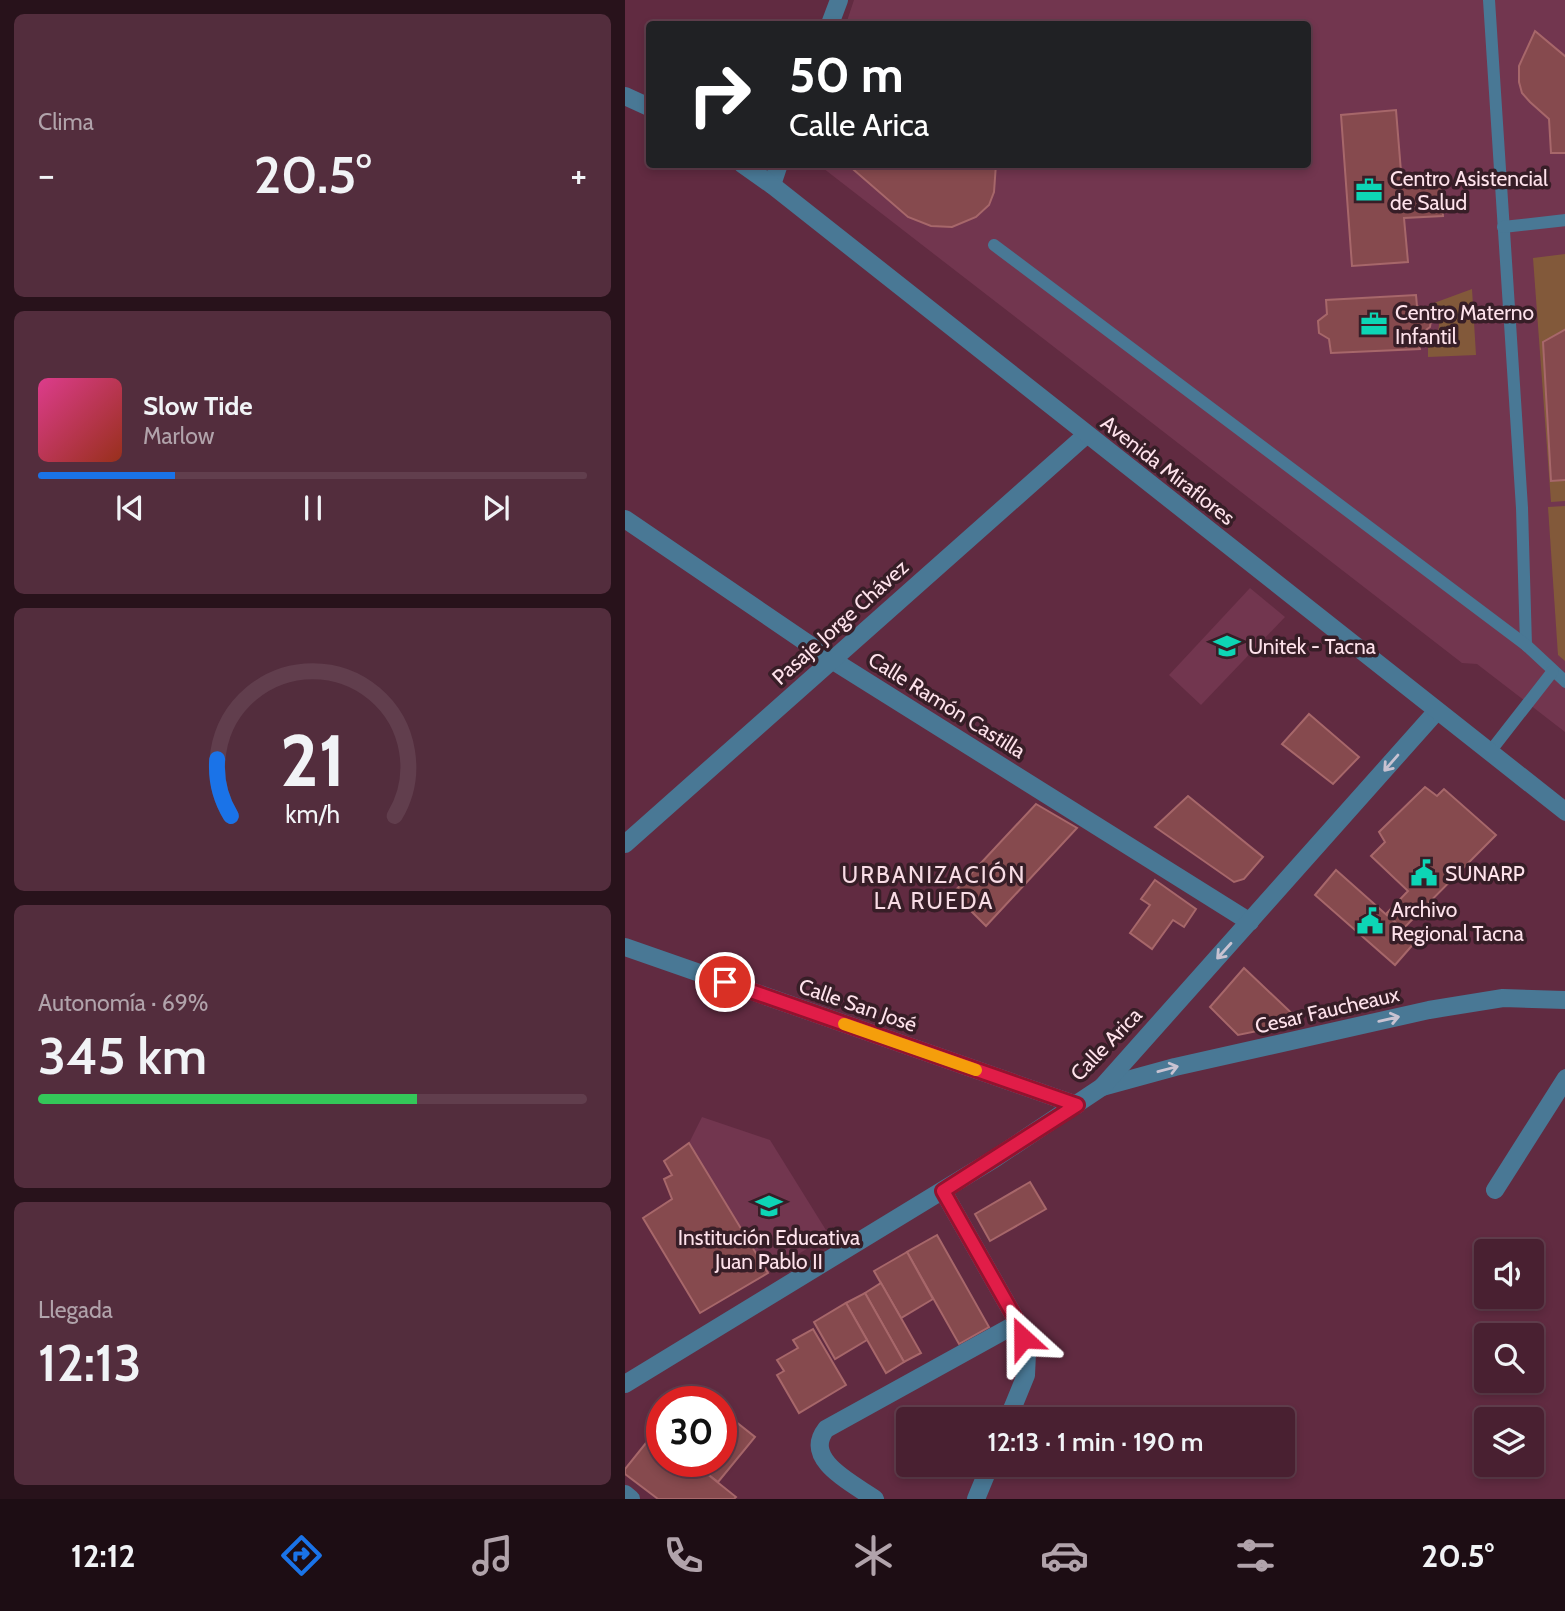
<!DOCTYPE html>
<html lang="es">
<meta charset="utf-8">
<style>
:root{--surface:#492031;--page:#532d3d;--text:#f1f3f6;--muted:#b1a3ab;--line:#613e4d;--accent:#1a73e8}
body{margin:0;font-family:Cabin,sans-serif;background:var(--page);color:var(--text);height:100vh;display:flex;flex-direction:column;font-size:26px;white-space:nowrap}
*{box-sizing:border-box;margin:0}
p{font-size:23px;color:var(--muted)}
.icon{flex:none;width:38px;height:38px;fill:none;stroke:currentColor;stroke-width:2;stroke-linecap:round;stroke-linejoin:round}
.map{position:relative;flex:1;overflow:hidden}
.panel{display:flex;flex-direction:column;gap:14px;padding:14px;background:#28121b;width:625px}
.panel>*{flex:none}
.guide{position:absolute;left:21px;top:21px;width:665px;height:147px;border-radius:7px;box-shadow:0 4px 10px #0003,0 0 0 2px var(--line);background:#202124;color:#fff;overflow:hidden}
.controls{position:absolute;left:849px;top:1239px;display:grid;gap:14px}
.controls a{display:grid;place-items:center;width:70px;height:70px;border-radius:7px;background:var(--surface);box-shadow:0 4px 10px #0003,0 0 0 2px var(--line);font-size:35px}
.speed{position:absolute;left:21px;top:1386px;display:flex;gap:14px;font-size:35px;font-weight:700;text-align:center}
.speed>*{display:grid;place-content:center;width:91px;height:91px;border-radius:50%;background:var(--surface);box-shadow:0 4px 10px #0003,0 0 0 2px var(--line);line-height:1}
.speed .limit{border:10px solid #d22;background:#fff;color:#111}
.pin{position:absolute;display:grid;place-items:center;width:60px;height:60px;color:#fff;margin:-30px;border:4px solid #fff;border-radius:50%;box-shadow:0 2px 7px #0007}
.me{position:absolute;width:77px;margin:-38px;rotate:336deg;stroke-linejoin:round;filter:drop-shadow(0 0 5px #0008)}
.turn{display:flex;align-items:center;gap:24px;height:147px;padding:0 28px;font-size:32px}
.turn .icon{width:91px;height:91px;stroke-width:2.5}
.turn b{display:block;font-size:49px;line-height:60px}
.big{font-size:52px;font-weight:600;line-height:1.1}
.panel .tile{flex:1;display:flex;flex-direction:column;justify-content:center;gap:10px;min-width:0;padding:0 24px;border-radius:10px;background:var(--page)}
.panel .dial{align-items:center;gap:0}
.dial svg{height:182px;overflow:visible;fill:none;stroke:var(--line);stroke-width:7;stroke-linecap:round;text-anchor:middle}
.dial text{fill:var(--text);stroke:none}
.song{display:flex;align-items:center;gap:21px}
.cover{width:84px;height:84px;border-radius:10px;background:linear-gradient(135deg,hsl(330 70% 55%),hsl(10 70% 35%))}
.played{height:7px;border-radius:4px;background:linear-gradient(90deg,var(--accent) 25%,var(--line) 25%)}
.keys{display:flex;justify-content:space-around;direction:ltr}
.heat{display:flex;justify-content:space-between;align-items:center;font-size:38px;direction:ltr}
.charge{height:10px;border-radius:5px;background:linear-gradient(90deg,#34c759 69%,var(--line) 0)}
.trip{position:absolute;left:271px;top:1407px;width:399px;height:70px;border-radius:7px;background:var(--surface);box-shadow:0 4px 10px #0003,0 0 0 2px var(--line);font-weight:600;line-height:70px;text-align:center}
.dock{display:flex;height:112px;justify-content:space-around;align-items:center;background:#1d0d14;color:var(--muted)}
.dock .icon{width:49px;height:49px}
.dock .on{color:var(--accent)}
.dock b{font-size:32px;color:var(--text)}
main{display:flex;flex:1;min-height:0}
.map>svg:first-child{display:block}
.built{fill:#72364f}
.green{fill:#82593a}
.building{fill:#864a4e;stroke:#a7676a;stroke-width:2}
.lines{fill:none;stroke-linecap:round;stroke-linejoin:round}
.service{stroke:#497895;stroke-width:12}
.minor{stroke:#497895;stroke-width:18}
.tertiary{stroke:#497895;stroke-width:18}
.oneway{stroke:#c8c2d1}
.route-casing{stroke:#92132f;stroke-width:18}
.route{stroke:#e11d48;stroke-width:12}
.slow{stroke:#f59e0b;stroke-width:12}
.labels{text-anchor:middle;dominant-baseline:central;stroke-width:7;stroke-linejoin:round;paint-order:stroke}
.poi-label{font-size:21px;fill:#fee2eb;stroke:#371e27;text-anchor:start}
.street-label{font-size:21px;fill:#fee2eb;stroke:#371e27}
.neighbourhood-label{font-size:23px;letter-spacing:2px;fill:#f8dce5;stroke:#371e27}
</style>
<main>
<section class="panel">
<div class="tile"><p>Clima</p>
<div class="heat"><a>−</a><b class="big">20.5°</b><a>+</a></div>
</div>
<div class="tile">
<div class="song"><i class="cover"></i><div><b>Slow Tide</b><p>Marlow</p></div></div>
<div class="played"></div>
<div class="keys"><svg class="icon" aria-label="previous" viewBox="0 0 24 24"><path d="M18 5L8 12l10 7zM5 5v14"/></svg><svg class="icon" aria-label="pause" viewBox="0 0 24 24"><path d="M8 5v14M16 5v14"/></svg><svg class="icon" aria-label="next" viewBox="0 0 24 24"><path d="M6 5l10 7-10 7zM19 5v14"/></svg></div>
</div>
<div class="tile dial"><svg viewBox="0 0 100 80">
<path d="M14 69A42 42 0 1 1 86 69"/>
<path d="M14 69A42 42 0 0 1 8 44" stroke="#1a73e8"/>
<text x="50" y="56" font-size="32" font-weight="700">21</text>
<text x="50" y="72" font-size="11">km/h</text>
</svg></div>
<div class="tile"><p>Autonomía · 69%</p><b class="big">345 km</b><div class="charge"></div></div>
<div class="tile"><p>Llegada</p><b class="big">12:13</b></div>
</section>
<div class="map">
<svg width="941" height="1499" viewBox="0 0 941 1499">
<rect width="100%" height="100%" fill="#612b41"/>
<!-- built -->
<g class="built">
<polygon points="229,0 940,0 940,732 852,664 837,663 194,165 682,164 682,24 221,24"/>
<polygon points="625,588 660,617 576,705 544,675"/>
<polygon points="77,1117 145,1140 204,1235 143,1273 64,1143"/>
</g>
<!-- green -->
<g class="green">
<polygon points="940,254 940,501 926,502 908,258"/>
<polygon points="847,289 851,355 803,357 803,339 813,332 815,318 809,303"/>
<polygon points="941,506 941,661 940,661 933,655 923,507"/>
</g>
<!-- building -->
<g class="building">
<polygon points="910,31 941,57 941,153 926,153 924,119 905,102 897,93 894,82 894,66"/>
<polygon points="771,110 777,184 815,181 818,216 779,218 783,262 727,266 716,115"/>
<polygon points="222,164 371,164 369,192 364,205 351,217 327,227 306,226 283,217"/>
<polygon points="791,295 792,306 798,308 806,320 805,327 793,336 795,349 706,353 704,339 694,333 693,321 702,314 701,300"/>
<polygon points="941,329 941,480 926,481 918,342"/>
<polygon points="684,714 734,757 708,784 657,744"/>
<polygon points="800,787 812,796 819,789 871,835 778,929 761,914 783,891 746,856 760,842 754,832"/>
<polygon points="563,796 638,857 619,879 609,882 530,827"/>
<polygon points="411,804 452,828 361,926 328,893"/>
<polygon points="711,870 791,941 770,965 690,895"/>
<polygon points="530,880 571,909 559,927 548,920 527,949 505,933 525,905 516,899"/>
<polygon points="619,968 676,1022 613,1035 585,1007"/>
<polygon points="64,1143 143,1273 75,1313 18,1218 47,1199 39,1179 47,1175 39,1161"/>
<polygon points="405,1182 421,1209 365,1241 350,1214"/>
<polygon points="312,1235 364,1327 334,1344 282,1252"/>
<polygon points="282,1252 308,1299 276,1318 249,1271"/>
<polygon points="256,1283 296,1353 279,1362 240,1293"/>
<polygon points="240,1293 279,1362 261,1373 221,1303"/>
<polygon points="221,1303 242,1340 210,1359 189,1322"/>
<polygon points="188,1329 221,1385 174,1413 152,1375 159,1371 152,1360 173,1348 168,1340"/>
<polygon points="66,1386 86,1402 54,1402"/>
<polygon points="96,1410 130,1437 93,1482 66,1461 96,1461"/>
<polygon points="29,1433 37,1439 37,1461 66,1461 111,1497 109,1499 33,1499 0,1474 0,1469"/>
</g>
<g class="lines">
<!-- service -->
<g class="service">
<polyline points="864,0 897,508 901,645"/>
<polyline points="878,227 941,220"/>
<polyline points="369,245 901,645 941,682"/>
<polyline points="864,753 928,671"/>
</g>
<!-- minor -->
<g class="minor">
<polyline points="205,24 214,0"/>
<polyline points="147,185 154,164"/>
<polyline points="0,519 207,660 625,922"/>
<polyline points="0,844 461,435"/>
<polyline points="0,947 452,1105"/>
<polyline points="477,1087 550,1067 804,1010 878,998 941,1000"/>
<polyline points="870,1190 941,1078"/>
<polyline points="318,1191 393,1323 402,1353 401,1375 383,1419"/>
<polyline points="0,1384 369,1159 477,1087 811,712"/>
<polyline points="0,1494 6,1499"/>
<path d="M250,1499c-21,-15 -73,-39 -49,-70l192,-106"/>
<polyline points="351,1499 365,1465"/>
</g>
<!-- tertiary -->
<g class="tertiary">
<polyline points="0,96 24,107"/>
<polyline points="117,164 147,185 941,812"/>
</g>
</g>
<!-- one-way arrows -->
<defs><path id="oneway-shaft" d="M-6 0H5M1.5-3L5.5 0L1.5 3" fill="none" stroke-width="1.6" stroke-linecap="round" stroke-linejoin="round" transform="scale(1.75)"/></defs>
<g class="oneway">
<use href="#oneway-shaft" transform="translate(766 763) rotate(131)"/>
<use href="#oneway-shaft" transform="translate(599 951) rotate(132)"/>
<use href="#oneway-shaft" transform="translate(764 1019) rotate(-13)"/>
<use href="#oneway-shaft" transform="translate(543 1069) rotate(-15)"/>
</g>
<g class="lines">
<!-- route casing -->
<g class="route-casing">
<polyline id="route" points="100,982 452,1105 318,1191 393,1323 398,1338"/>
</g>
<!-- route -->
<use href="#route" class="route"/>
<!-- slow -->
<polyline class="slow" points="219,1024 351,1070"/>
</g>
<!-- icons -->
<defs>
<g id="office-bare" transform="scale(2.1)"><path d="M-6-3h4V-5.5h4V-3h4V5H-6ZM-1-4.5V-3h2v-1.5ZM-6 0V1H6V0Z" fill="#0dd5b5" stroke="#371e27" stroke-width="2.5" paint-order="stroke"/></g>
<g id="school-bare" transform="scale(2.1)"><path d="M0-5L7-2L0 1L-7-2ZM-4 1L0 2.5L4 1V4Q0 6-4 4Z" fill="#0dd5b5" stroke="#371e27" stroke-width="2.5" paint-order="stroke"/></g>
<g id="civic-bare" transform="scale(2.1)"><path d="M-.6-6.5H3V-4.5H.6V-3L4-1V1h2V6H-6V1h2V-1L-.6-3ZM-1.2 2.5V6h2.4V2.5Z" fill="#0dd5b5" stroke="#371e27" stroke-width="2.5" paint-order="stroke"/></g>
</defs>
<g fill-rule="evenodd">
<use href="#office-bare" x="744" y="190"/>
<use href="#office-bare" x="749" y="324"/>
<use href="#school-bare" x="602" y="646"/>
<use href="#civic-bare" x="799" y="873"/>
<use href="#civic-bare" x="745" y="921"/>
<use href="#school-bare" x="144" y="1206"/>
</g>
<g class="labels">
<!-- poi labels -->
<g class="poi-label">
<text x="765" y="178">Centro Asistencial<tspan x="765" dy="24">de Salud</tspan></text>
<text x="770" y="312">Centro Materno<tspan x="770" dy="24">Infantil</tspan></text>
<text x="623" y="646">Unitek - Tacna</text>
<text x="820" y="873">SUNARP</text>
<text x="766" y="909">Archivo<tspan x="766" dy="24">Regional Tacna</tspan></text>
<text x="144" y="1237" text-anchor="middle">Institución Educativa<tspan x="144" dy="24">Juan Pablo II</tspan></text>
</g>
<!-- street labels -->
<g class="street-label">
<text transform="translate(543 470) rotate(38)">Avenida Miraflores</text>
<text transform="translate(215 622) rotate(-42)">Pasaje Jorge Chávez</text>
<text transform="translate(322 705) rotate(32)">Calle Ramón Castilla</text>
<text transform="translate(233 1005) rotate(19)">Calle San José</text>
<text transform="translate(702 1010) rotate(-13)">Cesar Faucheaux</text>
<text transform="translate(481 1044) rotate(-46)">Calle Arica</text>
</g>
<!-- neighbourhood labels -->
<g class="neighbourhood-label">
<text x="309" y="875">URBANIZACIÓN<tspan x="309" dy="26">LA RUEDA</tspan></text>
</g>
</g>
</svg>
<div class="controls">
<a><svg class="icon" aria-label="sound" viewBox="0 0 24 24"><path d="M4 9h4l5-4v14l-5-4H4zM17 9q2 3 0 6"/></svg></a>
<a><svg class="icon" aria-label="search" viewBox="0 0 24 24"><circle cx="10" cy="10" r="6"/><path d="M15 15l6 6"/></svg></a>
<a><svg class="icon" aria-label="layers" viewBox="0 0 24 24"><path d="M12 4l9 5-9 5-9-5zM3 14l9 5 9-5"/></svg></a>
</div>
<div class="speed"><div class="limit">30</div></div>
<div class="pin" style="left:100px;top:982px;background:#d93025"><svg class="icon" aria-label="arrive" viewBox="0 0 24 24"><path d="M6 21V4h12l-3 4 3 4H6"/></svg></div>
<svg class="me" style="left:398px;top:1338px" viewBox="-20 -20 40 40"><path d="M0-17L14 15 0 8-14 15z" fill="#e11d48" stroke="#fff" stroke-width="4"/></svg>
<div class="trip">12:13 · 1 min · 190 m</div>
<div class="guide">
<div class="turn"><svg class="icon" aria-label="right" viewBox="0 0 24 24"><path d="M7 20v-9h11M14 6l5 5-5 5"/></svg><div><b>50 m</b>Calle Arica</div></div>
</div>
</div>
</main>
<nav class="dock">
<b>12:12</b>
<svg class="icon on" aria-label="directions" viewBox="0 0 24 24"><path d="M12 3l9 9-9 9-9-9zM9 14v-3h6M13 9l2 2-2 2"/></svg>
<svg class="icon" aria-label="music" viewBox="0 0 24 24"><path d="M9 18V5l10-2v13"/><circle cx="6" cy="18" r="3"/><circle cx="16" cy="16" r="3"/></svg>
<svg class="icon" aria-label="phone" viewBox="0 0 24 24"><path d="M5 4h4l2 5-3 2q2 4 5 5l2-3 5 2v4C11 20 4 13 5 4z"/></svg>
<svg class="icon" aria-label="climate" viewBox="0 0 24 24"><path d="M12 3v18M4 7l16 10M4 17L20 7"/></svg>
<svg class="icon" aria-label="car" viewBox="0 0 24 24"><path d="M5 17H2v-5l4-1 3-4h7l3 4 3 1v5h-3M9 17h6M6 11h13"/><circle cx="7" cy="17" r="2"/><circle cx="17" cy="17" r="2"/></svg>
<svg class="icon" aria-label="filters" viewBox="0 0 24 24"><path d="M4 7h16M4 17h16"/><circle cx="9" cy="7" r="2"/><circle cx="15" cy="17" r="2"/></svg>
<b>20.5°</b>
</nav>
